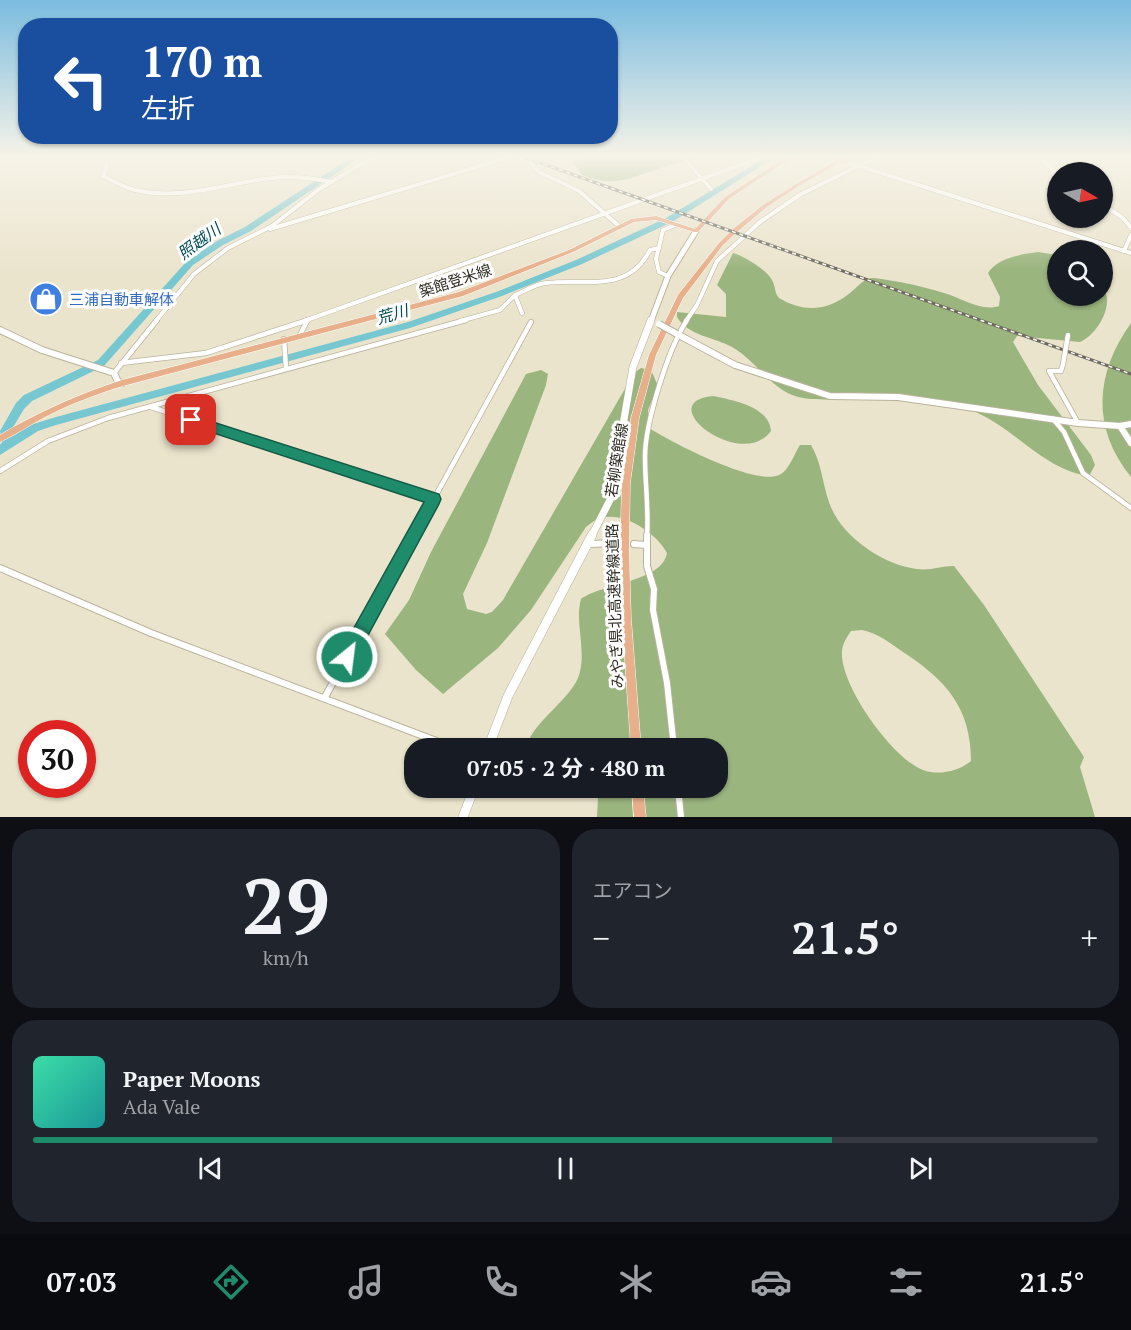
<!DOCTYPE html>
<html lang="ja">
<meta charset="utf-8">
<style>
:root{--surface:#171b24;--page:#20242c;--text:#f1f3f6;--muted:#9ea1a6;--line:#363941;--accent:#1e8b6a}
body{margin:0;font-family:"PT Serif","Noto Sans JP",serif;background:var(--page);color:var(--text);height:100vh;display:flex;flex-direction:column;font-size:22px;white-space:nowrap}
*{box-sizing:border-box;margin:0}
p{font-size:20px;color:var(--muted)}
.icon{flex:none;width:33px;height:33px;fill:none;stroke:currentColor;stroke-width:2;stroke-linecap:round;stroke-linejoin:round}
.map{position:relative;height:817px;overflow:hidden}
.details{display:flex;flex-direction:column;gap:12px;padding:12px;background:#0d0f14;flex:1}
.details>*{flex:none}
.hud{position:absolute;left:18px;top:18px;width:600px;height:126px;border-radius:24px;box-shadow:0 2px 4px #0004;background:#1a4fa0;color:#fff;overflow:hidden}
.needle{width:39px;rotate:99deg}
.buttons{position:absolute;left:1047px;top:162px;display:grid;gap:12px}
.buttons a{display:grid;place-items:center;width:66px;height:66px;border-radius:50%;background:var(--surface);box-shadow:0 2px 4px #0004;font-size:30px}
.speed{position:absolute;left:18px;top:720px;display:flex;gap:12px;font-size:30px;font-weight:700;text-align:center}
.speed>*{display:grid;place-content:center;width:78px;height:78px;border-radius:50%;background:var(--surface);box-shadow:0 2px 4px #0004;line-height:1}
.speed .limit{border:9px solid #d22;background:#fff;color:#111}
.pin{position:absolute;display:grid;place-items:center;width:51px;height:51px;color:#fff;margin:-26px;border-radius:12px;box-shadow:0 3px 9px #0006}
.me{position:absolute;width:66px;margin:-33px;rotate:29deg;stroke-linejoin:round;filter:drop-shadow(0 0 4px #0008)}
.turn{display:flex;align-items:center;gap:21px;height:126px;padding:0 24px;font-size:27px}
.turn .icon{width:78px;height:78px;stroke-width:2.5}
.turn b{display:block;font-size:42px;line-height:51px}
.big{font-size:45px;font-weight:700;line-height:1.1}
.details .tile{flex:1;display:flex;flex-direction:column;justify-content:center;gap:9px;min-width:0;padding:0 21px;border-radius:24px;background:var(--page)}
.details .dial{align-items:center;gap:0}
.dial b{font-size:78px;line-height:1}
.song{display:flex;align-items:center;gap:18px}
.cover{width:72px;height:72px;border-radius:9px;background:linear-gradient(135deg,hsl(160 70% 55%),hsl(180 70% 35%))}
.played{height:6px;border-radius:3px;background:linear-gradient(90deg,var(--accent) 75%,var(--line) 75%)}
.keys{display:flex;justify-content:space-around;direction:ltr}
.heat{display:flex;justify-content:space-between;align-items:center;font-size:33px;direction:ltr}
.details .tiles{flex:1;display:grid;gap:12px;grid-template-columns:1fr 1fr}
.tile:last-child{grid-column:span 2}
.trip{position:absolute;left:404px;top:738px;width:324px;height:60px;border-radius:24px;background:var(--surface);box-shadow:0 2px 4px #0004;font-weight:700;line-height:60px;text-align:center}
.tabs{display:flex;height:96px;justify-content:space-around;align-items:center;background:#090b0e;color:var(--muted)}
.tabs .icon{width:42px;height:42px}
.tabs .selected{color:var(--accent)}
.tabs b{font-size:27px;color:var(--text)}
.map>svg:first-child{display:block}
.forest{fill:#9bb57f;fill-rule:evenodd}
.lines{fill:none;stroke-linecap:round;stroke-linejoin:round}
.river{fill:#77c7d1;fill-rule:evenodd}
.minor-tunnel{stroke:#c5bfab;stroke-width:4;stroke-dasharray:4 1.5;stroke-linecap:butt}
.minor-far2-casing{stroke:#b9b39c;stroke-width:5}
.minor-far1-casing{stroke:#b9b39c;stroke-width:6}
.minor-casing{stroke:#b9b39c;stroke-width:8}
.tertiary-casing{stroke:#b9b39c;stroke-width:8}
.secondary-far2-casing{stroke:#b9b39c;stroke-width:7}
.secondary-far1-casing{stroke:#b9b39c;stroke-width:8}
.secondary-casing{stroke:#b9b39c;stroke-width:10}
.primary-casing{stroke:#fff;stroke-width:1}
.minor-far2{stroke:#fff;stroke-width:4}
.minor-far1{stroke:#fff;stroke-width:4.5}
.minor{stroke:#fff;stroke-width:6}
.tertiary{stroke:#fff;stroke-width:6}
.secondary-far2{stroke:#fff;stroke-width:5}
.secondary-far1{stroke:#fff;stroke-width:7}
.secondary{stroke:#fff;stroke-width:9}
.primary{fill:#e8af8b;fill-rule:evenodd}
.rail-casing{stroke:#6e6a5c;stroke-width:3}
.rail{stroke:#fff;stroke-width:1.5;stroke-dasharray:4;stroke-linecap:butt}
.minor-bridge-casing{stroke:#b9b39c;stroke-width:6;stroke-linecap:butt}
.tertiary-bridge-casing{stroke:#b9b39c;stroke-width:8;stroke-linecap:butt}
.minor-bridge{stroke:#fff;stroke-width:4.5}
.tertiary-bridge{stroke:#fff;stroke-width:6}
.route{fill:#1e8b6a;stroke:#145a45;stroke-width:1.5}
.labels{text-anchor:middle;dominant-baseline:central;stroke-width:6;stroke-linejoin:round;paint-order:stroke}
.street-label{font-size:15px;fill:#2e2c23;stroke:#fff}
.shop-label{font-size:15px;fill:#366cbe;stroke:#fff;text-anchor:start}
.water-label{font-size:16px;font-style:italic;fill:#014e55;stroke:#fff}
</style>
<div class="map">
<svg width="1131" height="817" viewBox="0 0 1131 817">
<rect width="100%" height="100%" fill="#ebe4cd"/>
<!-- forest -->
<g class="forest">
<path d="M582,156h144c-19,3 -41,4 -59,10 -34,10 -50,23 -85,9l-9,-13z"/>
<path d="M1038,252l19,3 1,41h44l1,-10c1,3 4,9 4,13 1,16 -13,37 -27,43l-63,-6 -4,6 25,43 53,70 4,10 -6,11c-47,-6 -76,-51 -119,-66 -41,-14 -86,-10 -128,-10 -16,-1 -34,1 -50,-5 -24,-10 -38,-36 -60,-48 -18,-10 -44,-11 -55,-30v-5l49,5v-23l-9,-9 16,-32c11,3 34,17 39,27 4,7 2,12 7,18 25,15 49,13 71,-5 9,-7 13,-15 24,-15 24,3 48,8 70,15 18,5 37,19 55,13l1,-9 -12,-24c9,-15 34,-19 50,-21z"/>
<path d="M1131,323v154c-40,-49 -36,-104 0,-154z"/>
<path d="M641,368l10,2 7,16 -10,24 1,18c22,14 106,58 130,47 10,-4 15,-21 21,-30h11c11,19 11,37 18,57 11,34 54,63 88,67 13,2 24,-3 37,-3l30,39 100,152 -4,10 15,50h-498l1,-20 -4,-9h123v-40h-190c0,-20 42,-48 51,-70 10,-26 -4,-54 3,-79 22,-16 81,-17 86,-46 -10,-20 -46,-44 -69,-34 -4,1 -9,6 -12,8l-55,83 -33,38 -55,46 -27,-24 -31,-36 24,-34 22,-48 95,-178 15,-4 7,4 -2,11 -59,158 -24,51 4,15 19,5 6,-2 11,-12 131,-227zM862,630c16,3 28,13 41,22 43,28 68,56 68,109 -12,10 -32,15 -48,9 -31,-12 -83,-85 -81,-118 0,-8 5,-15 9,-21z"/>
<path d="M713,396c19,4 56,10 58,35 -29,41 -121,-29 -58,-35z"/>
</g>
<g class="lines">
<!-- river -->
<polygon class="river" points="353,156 362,156 251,231 223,245 193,265 104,366 32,401 24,409 9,434 11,437 30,425 56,417 408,322 496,292 576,260 666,218 768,156 777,156 672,222 582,264 502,296 410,328 56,425 38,431 0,455 0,444 2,443 0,431 16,403 24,395 98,360 187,261 217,241 245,227"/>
<!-- minor-tunnel -->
<polyline class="minor-tunnel" points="829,157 842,161"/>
<!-- minor-far2 casing -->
<g class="minor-far2-casing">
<g id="minor-far2">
<path d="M110,156l-7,20c8,4 17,9 25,12 46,15 98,-5 144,-10 20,-3 40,0 60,4"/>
<polyline points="524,156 539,172 579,191 619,226"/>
<polyline points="682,156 711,189"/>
<polyline points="1038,156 1054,171 1054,184 1058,185"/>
<polyline points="850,163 1131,253"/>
<polyline points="1102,204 1123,218 1131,228"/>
<polyline points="270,229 513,156"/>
<polyline points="1124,251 1131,235"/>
<polyline points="668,276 659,272 656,259 663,230 678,224"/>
<path d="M515,295c10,-4 20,-11 31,-12 40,-5 82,11 104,-33l9,-2"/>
<polyline points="156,321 194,274 228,248 272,226 318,190 374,156"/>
<polyline points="304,321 760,158"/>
<polyline points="460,321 500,310 515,295 522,313"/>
<polyline points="686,321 697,305 717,261 760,222 801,194 879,156"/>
</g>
</g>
<!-- minor-far1 casing -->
<g class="minor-far1-casing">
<g id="minor-far1">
<polyline points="300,335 307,321"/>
<polyline points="284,339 286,368"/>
<polyline points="121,363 206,353 308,320"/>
<polyline points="1063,364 1061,371 1049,371 1078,423"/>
<polyline points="114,373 157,320"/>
<polyline points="151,407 433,499"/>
<polyline points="1053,419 1064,432 1083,473 1131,508"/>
<polyline points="0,471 48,441 108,418 466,320"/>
<polyline points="413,537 531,322"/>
<path d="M647,537c2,-27 -2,-53 -2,-80 0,-34 23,-108 42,-137"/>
</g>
</g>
<!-- minor casing -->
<g class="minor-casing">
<g id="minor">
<polyline points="647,535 647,566 654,589 653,610 667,683 674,748"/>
<polyline points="589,544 617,543"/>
<polyline points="634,544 646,545"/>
<polyline points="0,568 151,633 455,748"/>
<polyline points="325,697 414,535"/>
<polyline points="678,788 681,817"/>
</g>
</g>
<!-- tertiary casing -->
<g class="tertiary-casing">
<g id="tertiary">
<polyline points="0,330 42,350 114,373 118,382 122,383"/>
<polyline points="677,334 735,365 830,396 898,397 1078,423 1120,426 1131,424"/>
<polyline points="1120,426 1131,443"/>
</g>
</g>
<!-- secondary-far2 casing -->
<g class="secondary-far2-casing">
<polyline id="secondary-far2" points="651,321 668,276 696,231"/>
</g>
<!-- secondary-far1 casing -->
<g class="secondary-far1-casing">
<polyline id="secondary-far1" points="591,537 610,500 633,367 651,320"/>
</g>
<!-- secondary casing -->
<g class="secondary-casing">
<g id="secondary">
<polyline points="488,748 508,696 592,535"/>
<polyline points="463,817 474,788"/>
</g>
</g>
<!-- primary casing -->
<g class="primary-casing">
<g id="primary">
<path d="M787,156h7l-65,43 -31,33h-4l-38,-12 -22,2 -61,30 -110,44 -340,90c-27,8 -53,18 -78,31 -15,8 -30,18 -45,25v-7c38,-23 79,-41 122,-55l337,-88 110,-42 62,-31 25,-3 39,13 30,-32z"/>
<polygon points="844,156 851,156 843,161 853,156 860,156 845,164 841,164 841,162 799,186 767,207 737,232 723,245 683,298 656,355 639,418 630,484 629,551 631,618 641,748 631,748 622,618 620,551 622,484 631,418 649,355 678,295 719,243 733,229 763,205 796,184"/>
<polygon points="632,788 643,788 646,817 634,817"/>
</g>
</g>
<!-- minor-far2 -->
<use href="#minor-far2" class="minor-far2"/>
<!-- minor-far1 -->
<use href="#minor-far1" class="minor-far1"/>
<!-- minor -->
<use href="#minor" class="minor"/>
<!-- tertiary -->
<use href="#tertiary" class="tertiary"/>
<!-- secondary-far2 -->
<use href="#secondary-far2" class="secondary-far2"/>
<!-- secondary-far1 -->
<use href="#secondary-far1" class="secondary-far1"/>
<!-- secondary -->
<use href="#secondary" class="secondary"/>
<!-- primary -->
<use href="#primary" class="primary"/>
<!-- rail casing -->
<g class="rail-casing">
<polyline id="rail" points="521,156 1131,374"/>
</g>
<!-- rail -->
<use href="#rail" class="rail"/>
<!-- minor-bridge casing -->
<g class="minor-bridge-casing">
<polyline id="minor-bridge" points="1063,364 1068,335"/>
</g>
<!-- tertiary-bridge casing -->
<g class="tertiary-bridge-casing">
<polyline id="tertiary-bridge" points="659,324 677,334"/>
</g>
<!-- minor-bridge -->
<use href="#minor-bridge" class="minor-bridge"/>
<!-- tertiary-bridge -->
<use href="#tertiary-bridge" class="tertiary-bridge"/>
</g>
<!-- sky -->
<linearGradient id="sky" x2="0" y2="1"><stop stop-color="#7bbcdf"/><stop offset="0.58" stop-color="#f6f3e8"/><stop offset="1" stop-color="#f6f3e8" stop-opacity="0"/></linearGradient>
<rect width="1131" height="270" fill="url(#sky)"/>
<!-- route -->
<polygon class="route" points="191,415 439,494 441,499 439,504 353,663 347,666 341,663 338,657 341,651 424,502 186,424 184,420"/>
<!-- icons -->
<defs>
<g id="shop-disc" transform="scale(1.725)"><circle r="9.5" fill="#3f7fe0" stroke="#fff"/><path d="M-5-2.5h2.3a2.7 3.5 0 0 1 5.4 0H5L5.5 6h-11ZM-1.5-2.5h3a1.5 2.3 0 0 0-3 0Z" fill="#fff"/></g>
</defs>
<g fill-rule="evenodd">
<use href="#shop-disc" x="46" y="299"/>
</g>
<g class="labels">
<!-- street labels -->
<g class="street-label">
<text transform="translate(455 280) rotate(-18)">築館登米線</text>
<text transform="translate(616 460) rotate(-81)">若柳築館線</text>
<text transform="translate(614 606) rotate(-92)">みやぎ県北高速幹線道路</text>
</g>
<!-- shop labels -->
<g class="shop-label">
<text x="69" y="299">三浦自動車解体</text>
</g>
<!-- water labels -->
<g class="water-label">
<text transform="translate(199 241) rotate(-36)">照越川</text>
<text transform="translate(392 314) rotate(-16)">荒川</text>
</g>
</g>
</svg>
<div class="buttons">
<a><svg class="needle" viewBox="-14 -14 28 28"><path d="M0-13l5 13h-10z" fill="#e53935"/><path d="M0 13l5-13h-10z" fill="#9ea1a6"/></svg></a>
<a><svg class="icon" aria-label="search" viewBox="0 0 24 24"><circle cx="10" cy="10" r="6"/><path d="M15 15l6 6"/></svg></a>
</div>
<div class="speed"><div class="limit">30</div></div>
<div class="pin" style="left:191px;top:420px;background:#d93025"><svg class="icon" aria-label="arrive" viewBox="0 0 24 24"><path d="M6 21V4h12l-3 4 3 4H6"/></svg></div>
<svg class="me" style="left:347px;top:657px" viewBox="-20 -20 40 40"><circle r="17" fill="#1e8b6a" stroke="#fff" stroke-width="3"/><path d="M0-11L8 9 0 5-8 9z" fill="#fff"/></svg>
<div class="trip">07:05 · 2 分 · 480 m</div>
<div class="hud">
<div class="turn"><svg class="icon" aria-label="left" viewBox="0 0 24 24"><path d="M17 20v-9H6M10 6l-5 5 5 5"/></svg><div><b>170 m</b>左折</div></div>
</div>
</div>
<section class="details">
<div class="tiles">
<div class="tile dial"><b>29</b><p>km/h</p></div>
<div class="tile"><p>エアコン</p>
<div class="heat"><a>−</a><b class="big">21.5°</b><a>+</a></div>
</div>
<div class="tile">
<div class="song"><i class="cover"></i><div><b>Paper Moons</b><p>Ada Vale</p></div></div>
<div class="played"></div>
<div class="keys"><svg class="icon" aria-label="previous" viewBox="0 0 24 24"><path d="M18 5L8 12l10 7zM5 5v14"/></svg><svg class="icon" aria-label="pause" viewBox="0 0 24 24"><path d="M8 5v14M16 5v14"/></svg><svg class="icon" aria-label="next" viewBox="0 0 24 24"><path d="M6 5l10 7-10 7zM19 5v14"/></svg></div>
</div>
</div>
</section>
<nav class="tabs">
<b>07:03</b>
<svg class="icon selected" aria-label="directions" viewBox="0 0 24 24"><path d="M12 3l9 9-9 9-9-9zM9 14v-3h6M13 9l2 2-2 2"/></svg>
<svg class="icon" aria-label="music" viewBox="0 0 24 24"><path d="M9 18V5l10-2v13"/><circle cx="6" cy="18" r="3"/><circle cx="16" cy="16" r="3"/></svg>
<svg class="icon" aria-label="phone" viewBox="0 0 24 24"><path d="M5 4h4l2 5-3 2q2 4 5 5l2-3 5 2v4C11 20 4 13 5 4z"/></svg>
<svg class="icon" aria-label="climate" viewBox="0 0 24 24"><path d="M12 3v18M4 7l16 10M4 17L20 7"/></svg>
<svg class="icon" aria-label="car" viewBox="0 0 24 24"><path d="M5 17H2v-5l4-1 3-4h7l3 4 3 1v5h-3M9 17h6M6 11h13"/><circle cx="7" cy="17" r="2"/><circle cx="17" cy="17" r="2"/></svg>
<svg class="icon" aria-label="filters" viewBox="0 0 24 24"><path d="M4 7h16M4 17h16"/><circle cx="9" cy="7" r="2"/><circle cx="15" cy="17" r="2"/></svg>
<b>21.5°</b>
</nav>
